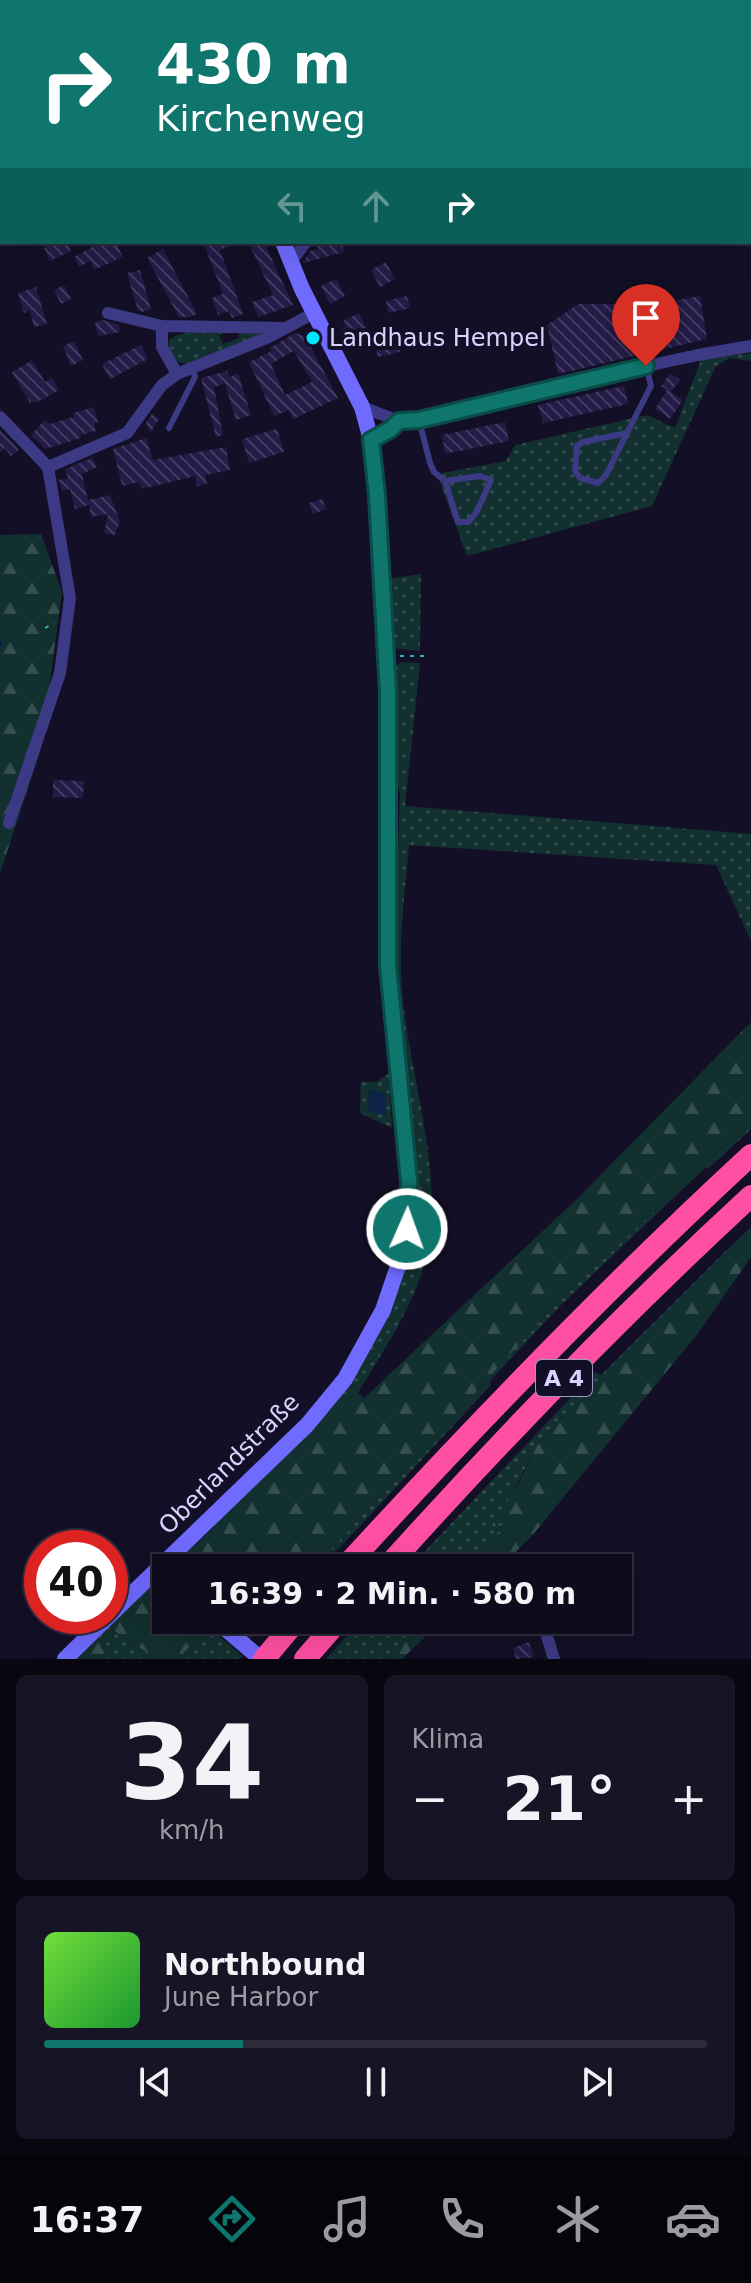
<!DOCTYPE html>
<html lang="de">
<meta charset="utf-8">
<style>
:root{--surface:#0e0b1c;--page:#171425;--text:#f1f3f6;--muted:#9b9ba3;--line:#2e2b3b;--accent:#0f766e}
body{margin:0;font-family:"DejaVu Sans",sans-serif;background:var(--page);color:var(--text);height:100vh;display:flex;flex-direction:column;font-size:30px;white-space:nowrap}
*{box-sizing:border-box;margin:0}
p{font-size:26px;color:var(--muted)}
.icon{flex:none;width:44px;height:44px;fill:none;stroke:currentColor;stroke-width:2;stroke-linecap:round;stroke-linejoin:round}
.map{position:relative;height:1659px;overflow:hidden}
.details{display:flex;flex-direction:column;gap:16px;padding:16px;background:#08060f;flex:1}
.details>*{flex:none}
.hud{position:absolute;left:0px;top:0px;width:752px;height:244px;box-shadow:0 8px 32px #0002,0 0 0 2px var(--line);background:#0f766e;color:#fff;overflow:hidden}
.speed{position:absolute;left:24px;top:1530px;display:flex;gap:16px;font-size:40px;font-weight:700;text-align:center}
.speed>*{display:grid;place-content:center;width:104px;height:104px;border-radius:50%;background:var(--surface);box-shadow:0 8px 32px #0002,0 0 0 2px var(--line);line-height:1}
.speed .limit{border:12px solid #d22;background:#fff;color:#111}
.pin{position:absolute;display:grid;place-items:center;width:68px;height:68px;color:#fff;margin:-82px -34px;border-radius:50% 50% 50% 0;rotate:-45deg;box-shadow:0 0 8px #0007}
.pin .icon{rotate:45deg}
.me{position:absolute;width:88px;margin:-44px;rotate:2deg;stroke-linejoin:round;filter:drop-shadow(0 0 6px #0008)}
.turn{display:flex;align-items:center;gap:28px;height:168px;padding:0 24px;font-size:36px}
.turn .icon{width:104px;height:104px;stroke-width:2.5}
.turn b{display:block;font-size:56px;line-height:68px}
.lanes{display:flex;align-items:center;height:76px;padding:0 24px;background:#0003;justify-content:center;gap:40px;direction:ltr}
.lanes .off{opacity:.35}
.big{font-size:60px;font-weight:600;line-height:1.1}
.details .tile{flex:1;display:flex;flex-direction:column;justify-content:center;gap:12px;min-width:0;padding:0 28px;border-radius:12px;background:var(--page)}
.details .dial{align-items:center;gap:0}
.dial b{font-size:104px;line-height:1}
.song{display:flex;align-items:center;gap:24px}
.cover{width:96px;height:96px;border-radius:12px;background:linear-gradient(135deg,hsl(100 70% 55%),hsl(130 70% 35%))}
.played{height:8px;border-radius:4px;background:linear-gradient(90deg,var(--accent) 30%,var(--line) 30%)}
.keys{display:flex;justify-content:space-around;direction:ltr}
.heat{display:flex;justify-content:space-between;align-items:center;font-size:44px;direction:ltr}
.details .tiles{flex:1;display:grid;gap:16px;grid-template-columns:1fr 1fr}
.tile:last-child{grid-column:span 2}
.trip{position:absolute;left:152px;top:1554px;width:480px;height:80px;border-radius:0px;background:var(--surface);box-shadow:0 8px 32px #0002,0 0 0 2px var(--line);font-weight:600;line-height:80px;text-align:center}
.tabs{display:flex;height:128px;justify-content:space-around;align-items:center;background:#06040b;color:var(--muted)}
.tabs .icon{width:56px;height:56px}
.tabs .selected{color:var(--accent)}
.tabs b{font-size:36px;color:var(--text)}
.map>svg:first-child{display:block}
.grass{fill:url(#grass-dots)}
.forest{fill:url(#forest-firs)}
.water{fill:#0c2248}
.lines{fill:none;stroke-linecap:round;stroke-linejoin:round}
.stream{stroke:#0c2248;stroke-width:4}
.building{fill:url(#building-back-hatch);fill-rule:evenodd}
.path{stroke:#2fb8b0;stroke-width:2;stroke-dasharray:4 6;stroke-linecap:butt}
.lane{stroke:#3d3a85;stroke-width:6}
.street{stroke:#3d3a85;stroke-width:12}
.secondary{stroke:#6f6bff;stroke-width:16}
.highway{stroke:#ff4fa3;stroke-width:22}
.route-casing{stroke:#0a4d48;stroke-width:20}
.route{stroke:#0f766e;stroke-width:14}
.poi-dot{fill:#00e5ff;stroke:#130f26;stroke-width:3}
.labels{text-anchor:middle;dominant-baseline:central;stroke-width:8;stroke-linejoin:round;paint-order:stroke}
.shield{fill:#130f26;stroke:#9e99be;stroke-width:2}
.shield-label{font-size:22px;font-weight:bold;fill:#d9d4ff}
.poi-label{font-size:24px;fill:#d9d4ff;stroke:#130f26;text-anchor:start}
.street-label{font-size:24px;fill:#d9d4ff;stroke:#130f26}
</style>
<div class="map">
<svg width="751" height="1659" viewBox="0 0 751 1659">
<defs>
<pattern id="grass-dots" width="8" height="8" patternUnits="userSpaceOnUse" patternTransform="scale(2)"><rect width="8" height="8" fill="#12302f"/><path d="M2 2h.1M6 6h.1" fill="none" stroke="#344d4e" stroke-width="1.8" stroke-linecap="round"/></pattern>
<pattern id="forest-firs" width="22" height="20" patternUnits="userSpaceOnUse" patternTransform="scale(2)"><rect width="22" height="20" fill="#12302f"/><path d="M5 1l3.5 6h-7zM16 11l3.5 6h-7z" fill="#344d4e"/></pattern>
<pattern id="building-back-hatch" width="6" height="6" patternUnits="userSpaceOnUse" patternTransform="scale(2)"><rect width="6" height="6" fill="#241b47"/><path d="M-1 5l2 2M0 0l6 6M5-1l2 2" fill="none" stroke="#433b63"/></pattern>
</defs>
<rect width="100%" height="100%" fill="#130f26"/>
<!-- grass -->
<g class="grass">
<path d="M238,330l28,2 -73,32c-15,1 -27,-7 -24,-24 15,-12 39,-7 57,-7l-7,2 4,9 16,-6z"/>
<polygon points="751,353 751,361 730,358 716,366 652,506 467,556 437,474 506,461 515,445 647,415 675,428 701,360"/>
<polygon points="421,574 420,651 391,648 387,579"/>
<path d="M401,662l19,1 -15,143 346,28v107l-35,-76 -307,-20c-4,48 -11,98 -7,146 7,79 38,170 28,248 -8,56 -44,107 -72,154l-10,-9 56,-113 -2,-202 3,-24 -7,-27 -4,-59 6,-166 -6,-15 -3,-108z"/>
<polygon points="389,1073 392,1128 360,1113 361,1082 376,1082"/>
<polygon points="751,1120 751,1129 708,1169 706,1167 562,1304 489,1382 491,1385 321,1568 314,1568 559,1301"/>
<polygon points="728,1249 731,1252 606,1379 559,1420 538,1444 494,1527 506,1519 510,1524 487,1541 464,1568 409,1568 595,1372 601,1375"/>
<polygon points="361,1620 421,1620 389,1659 326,1659"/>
<polygon points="107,1626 157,1659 99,1659 110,1649 97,1635"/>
<polygon points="209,1627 243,1656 240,1659 178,1659"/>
</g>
<!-- forest -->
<g class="forest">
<polygon points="41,534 62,592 41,749 0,873 0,535"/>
<polygon points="751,1022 751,1120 559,1301 314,1568 174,1568 175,1563 189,1547 192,1548 214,1527 210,1523 348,1384 364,1398 576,1200"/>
<polygon points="751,1227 751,1257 699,1332 531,1537 499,1568 464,1568 487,1541 509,1524 506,1520 493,1527 492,1525 519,1482 538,1444 559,1420 606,1379 731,1252 728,1249"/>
<polygon points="159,1586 166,1589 166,1620 200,1620 209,1627 178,1659 157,1659 107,1626 140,1593"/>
<polygon points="228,1620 267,1620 250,1639"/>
<polygon points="421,1620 443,1620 402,1659 389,1659"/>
<polygon points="97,1635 110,1649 99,1659 73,1659"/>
</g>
<!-- water -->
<polygon class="water" points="369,1089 385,1094 386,1116 368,1110"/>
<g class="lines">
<!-- stream -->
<polyline class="stream" points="0,641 0,645"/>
</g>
<!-- building -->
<g class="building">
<polygon points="56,242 67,242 71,251 50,261 44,248"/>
<polygon points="101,242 116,242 123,257 94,270 90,261 79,267 74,257"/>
<polygon points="203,242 240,242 220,250 243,314 232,318 229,311 218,315 212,298 223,294"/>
<polygon points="248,242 264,242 293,305 258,317 252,302 273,295"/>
<polygon points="317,242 342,242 344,252 303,263 310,251 318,249"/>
<polygon points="163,249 197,314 191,317 179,317 147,258"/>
<polygon points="386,262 395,279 380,287 371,270"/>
<polygon points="140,270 151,309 142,312 138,311 127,273"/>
<polygon points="336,279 345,296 330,304 321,286"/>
<polygon points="64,285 71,299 61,304 54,290"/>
<polygon points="36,287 47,324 34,327 30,311 24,313 18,293"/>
<polygon points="407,296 410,308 388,313 386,301"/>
<polygon points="700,296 707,339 558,374 547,325 578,304 653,304"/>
<polygon points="359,313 369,333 349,343 342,329 346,327 343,321"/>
<polygon points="103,320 119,325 120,332 98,336 95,322"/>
<path d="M295,333l10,3 33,62 -45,21 -4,-9 -15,6 -25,-54 23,-11 -2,-3zM294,351l18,31 -27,13 -14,-31z"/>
<polygon points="397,334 400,352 378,357 374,340"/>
<polygon points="74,341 83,360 71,366 63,346"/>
<polygon points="141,345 148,359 110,379 102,364"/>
<polygon points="32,360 45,382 52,378 59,390 36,403 34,401 30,403 12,372"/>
<polygon points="227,371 230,377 238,373 251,415 236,420 225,384 214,387 223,435 216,437 201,378"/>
<polygon points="670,373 680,380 671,392 683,400 670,419 655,409 667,390 661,386"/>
<polygon points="624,386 628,404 543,423 538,405"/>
<polygon points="94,407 98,422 94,424 96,431 80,435 81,438 45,449 31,435 44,421 50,424 74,417 73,413"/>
<polygon points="152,414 159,419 150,433 146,422"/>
<polygon points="505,422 509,441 445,454 442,435"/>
<polygon points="277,429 284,452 249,463 242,439"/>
<polygon points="0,430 19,450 11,456 5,448 0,452"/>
<polygon points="146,438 153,460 226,447 230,470 205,475 207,484 197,486 195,476 142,489 139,482 122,486 113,449"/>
<polygon points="92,458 97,467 82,474 88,500 110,495 120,522 115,535 104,533 108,514 91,517 89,505 75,509 70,489 62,491 59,480 68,478 65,469"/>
<polygon points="322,499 326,509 313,514 309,503"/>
<polygon points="53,780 84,781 83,798 53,797"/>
<polygon points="529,1642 534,1657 516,1659 513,1648"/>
</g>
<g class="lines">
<!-- path -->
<g class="path">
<polyline points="490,2 492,0"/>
<polyline points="45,628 54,623"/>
<polyline points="400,656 425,656"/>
</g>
<!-- lane -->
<g class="lane">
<polyline points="419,420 430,463 434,472 445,481 458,522 468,522 476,513 491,480 480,476 445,481"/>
<polyline points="169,428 195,377 193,368"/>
<polyline points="627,433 606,475 598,483 580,478 575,471 577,446 583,442 627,433 651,386 646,366"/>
</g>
<!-- street -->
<g class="street">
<polyline points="290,263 306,242"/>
<polyline points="108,313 162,326 283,328"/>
<polyline points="162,326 162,347 177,374"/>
<polyline points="362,407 399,421 419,420 552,386 698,355 751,346"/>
<polyline points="0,417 48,467 70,598 60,673 9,823"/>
<polyline points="371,440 391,429 399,421"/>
<polyline points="48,467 127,433 162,385 177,374 269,337 314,313"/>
<polyline points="542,1620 554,1659"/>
</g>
<!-- secondary -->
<g class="secondary">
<polyline points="204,0 204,2"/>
<polyline points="110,1615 307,1425 345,1379 383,1310 406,1243 409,1181 388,966 388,692 377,495 371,440 362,407 302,289 283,242"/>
<polyline points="215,1620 261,1659"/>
<polyline points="65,1659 109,1616"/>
</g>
<!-- highway -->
<g class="highway">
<path d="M344,1568c131,-143 265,-282 407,-413"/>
<path d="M386,1568c116,-129 237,-254 365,-372"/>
<polyline points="264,1659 297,1620"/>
<polyline points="305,1659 339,1620"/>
</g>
</g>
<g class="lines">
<!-- route casing -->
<g class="route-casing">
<polyline id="route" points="407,1229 409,1181 388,966 388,692 377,495 371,440 391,429 399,421 419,420 646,366"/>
</g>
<!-- route -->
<use href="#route" class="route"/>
</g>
<!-- markers -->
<circle class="poi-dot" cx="313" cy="338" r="8"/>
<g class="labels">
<!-- shield labels -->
<rect class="shield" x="536" y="1360" width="56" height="36" rx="6"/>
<g class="shield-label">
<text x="564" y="1378">A 4</text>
</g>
<!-- poi labels -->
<g class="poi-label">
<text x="329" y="338">Landhaus Hempel</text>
</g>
<!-- street labels -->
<g class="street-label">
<text transform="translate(229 1464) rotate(-45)">Oberlandstraße</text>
</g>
</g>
</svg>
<div class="speed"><div class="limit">40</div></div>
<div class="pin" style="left:646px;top:366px;background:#d93025"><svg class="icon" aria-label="arrive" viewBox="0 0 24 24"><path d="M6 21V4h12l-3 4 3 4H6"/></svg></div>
<svg class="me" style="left:407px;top:1229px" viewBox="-20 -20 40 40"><circle r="17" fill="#0f766e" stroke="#fff" stroke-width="3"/><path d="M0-11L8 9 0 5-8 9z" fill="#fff"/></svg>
<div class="trip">16:39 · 2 Min. · 580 m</div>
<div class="hud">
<div class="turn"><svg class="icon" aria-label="right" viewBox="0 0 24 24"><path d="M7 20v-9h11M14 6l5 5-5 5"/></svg><div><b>430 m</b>Kirchenweg</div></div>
<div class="lanes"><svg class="icon off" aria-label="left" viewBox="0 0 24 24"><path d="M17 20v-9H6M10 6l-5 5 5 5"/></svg><svg class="icon off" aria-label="ahead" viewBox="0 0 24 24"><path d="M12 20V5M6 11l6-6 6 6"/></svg><svg class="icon" aria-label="right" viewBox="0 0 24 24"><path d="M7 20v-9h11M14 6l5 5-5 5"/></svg></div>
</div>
</div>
<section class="details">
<div class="tiles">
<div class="tile dial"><b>34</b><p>km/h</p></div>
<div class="tile"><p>Klima</p>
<div class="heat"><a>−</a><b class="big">21°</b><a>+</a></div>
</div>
<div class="tile">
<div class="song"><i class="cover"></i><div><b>Northbound</b><p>June Harbor</p></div></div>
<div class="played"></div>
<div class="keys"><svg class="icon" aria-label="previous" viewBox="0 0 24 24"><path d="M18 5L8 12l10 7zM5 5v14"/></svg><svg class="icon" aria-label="pause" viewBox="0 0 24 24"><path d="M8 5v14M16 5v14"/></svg><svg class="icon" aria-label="next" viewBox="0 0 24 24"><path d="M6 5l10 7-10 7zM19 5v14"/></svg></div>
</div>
</div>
</section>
<nav class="tabs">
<b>16:37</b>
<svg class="icon selected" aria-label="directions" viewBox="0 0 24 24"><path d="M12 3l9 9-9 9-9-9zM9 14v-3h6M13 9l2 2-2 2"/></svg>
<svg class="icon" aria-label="music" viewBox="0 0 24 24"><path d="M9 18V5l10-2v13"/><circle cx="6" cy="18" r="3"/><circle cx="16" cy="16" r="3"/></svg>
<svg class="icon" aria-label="phone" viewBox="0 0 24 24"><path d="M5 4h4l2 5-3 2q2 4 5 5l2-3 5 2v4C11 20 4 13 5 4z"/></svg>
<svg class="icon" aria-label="climate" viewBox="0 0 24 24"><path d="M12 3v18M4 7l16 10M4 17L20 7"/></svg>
<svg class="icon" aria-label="car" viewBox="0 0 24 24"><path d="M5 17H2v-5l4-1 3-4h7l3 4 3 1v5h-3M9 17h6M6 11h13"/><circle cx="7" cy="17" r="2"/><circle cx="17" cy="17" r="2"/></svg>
</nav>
